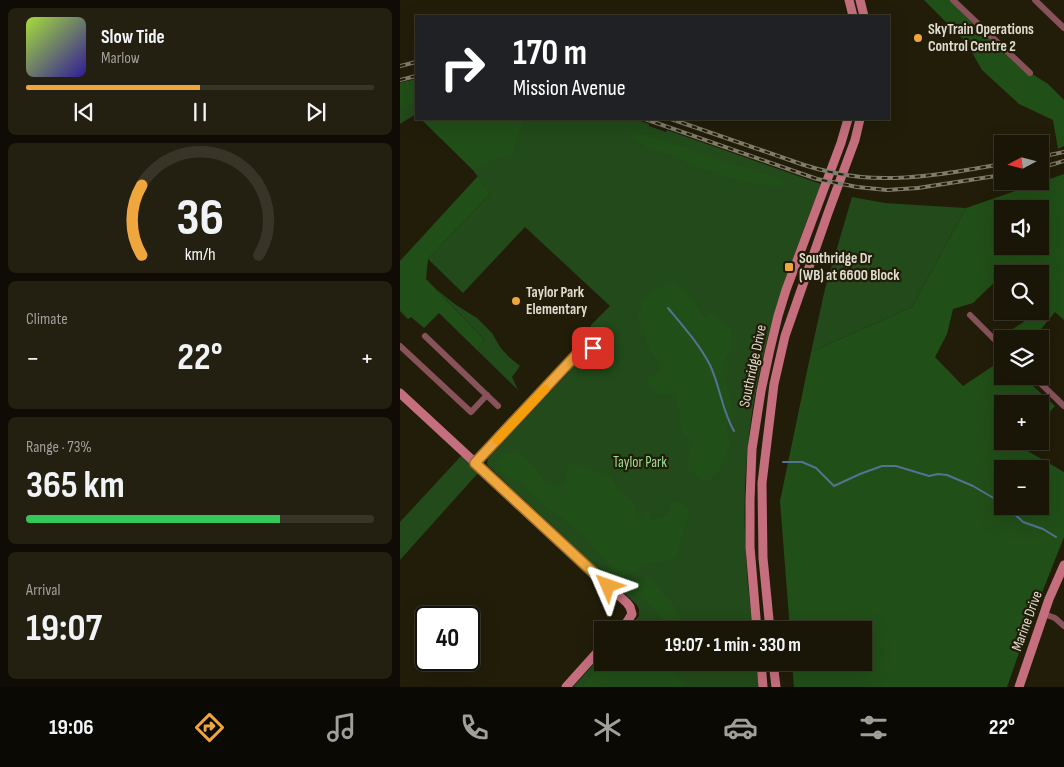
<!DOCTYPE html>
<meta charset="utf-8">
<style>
:root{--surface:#1a1607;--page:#231f11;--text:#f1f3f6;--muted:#9f9f9b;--line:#383528;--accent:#efa73d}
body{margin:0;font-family:"Sofia Sans Condensed",sans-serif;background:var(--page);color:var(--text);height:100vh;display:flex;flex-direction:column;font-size:19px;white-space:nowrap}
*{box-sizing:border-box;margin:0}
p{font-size:16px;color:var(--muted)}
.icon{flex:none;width:28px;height:28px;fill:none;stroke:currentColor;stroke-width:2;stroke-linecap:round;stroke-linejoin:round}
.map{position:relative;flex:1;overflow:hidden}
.drawer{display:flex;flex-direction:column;gap:8px;padding:8px;background:#0e0c04;width:400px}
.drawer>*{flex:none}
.guide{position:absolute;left:15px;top:15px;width:475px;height:105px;border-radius:0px;box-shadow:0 5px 20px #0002,0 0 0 1px var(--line);background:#202124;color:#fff;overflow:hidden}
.needle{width:32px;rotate:263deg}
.tools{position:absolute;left:594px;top:135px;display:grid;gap:10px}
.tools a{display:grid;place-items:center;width:55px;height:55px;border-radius:0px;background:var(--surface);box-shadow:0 5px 20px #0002,0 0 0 1px var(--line);font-size:25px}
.speed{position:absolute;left:15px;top:606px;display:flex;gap:10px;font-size:25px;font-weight:700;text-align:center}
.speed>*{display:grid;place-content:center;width:65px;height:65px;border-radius:50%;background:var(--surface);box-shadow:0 5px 20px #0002,0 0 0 1px var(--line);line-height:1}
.speed .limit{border:2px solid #111;border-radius:8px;background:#fff;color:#111}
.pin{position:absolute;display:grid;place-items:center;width:42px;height:42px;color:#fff;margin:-21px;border-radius:10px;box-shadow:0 2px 8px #0006}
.me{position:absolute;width:55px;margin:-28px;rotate:313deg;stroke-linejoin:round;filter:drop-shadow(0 0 4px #0008)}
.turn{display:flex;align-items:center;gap:18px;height:105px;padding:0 15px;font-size:22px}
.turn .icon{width:65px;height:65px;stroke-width:2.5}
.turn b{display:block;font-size:35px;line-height:42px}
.big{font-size:38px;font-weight:700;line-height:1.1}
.drawer .card{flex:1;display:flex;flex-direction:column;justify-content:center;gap:8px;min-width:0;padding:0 18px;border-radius:8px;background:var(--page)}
.drawer .dial{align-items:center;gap:0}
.dial svg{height:130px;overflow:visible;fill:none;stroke:var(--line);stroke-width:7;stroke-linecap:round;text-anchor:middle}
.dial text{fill:var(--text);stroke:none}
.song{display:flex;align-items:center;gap:15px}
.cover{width:60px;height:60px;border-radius:8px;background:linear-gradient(135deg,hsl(80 70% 55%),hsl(250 70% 35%))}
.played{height:5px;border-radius:2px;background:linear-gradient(90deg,var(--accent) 50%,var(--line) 50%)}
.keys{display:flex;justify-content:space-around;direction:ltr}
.heat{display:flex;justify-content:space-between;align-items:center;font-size:28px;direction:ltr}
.charge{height:8px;border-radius:4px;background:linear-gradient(90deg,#34c759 73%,var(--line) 0)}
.trip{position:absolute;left:194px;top:621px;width:278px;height:50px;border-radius:0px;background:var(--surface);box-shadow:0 5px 20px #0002,0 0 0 1px var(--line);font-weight:700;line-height:50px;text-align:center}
.dock{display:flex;height:80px;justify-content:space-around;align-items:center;background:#0a0903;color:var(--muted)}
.dock .icon{width:35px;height:35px}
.dock .current{color:var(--accent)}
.dock b{font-size:22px;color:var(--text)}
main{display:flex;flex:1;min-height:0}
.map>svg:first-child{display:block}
.green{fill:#224a1a}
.forest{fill:#214f18;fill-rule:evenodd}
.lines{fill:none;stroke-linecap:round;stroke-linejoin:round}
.stream{stroke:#547292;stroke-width:2}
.street{stroke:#88525b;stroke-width:6}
.secondary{stroke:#c56f7e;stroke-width:9}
.rail-casing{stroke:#807c6c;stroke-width:4}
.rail{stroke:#221d09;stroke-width:2;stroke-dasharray:5.5;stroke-linecap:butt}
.route-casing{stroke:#9b6d28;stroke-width:12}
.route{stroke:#efa73d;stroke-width:9}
.slow{stroke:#f59e0b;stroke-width:9}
.poi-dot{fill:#efa73d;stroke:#221d09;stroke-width:2}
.labels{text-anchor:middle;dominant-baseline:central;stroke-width:4.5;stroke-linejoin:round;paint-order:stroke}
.poi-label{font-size:15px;font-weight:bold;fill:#dfdcd0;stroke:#221d09;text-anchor:start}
.street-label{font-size:15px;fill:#dfdcd0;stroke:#221d09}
.park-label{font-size:15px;fill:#9ade8d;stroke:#221d09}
</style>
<main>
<section class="drawer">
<div class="card">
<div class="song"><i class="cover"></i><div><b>Slow Tide</b><p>Marlow</p></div></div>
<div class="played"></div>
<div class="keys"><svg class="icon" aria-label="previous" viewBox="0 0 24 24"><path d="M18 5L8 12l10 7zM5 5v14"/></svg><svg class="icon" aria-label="pause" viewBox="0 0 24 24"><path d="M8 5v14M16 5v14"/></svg><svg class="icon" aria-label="next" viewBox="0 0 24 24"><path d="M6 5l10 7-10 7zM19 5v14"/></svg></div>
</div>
<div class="card dial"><svg viewBox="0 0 100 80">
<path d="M14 69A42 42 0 1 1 86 69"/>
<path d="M14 69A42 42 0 0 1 14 26" stroke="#efa73d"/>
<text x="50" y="56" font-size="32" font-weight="700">36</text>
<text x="50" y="72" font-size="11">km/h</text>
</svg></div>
<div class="card"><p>Climate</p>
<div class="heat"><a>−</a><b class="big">22°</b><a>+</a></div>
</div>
<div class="card"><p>Range · 73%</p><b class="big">365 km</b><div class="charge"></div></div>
<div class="card"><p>Arrival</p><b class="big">19:07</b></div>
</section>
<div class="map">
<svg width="664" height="687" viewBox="0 0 664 687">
<rect width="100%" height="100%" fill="#221d09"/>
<!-- green -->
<g class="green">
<polygon points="16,79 16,114 0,124 0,83"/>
<path d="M21,119h214l14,5v2l17,6 1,-2 154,54c-22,57 -44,113 -58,173 -14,58 -20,119 -18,178 1,32 4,63 8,95h-126l12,-14v-7l-2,-4 -149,-139 -1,-3 1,-5 81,-86 1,-5c13,-10 24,3 34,-7 13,-12 1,-28 -14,-27l1,-8 19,-19 -85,-79 -62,66 -35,-34 62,-65 -17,-24z"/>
<polygon points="452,197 485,203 566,208 512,307 411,352 425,289"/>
<polygon points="36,289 56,305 77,318 92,333 100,347 109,357 120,366 112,377 118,390 78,351 84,339"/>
<path d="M62,455c6,6 10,13 16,18l-78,87v-38z"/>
<polygon points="202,655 202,662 356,663 359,687 173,687"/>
</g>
<!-- forest -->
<g class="forest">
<polygon points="524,0 551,0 618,65 648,84 664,100 664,146 658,149 653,120 619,104 582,70 566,42"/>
<polygon points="16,79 16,101 0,112 0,83"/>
<polygon points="21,119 124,119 112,154 88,162 73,170"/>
<polygon points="230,131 289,148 312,157 377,177 386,182 381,186 361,185 331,178 291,165 274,156 246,147 234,140"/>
<path d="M664,174v146l-9,-8 -22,27h-18l-8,-6 25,-17 1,-5h7v-37h-33l-2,-1 -3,1v1l-29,28 -20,6 -6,25 -12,23 28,29 39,-26v16h20l33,30 -15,17v-19h-38v37h21l-4,5 45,26v65l-39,99 -18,51h-213l-2,-24 70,-1v-32h-72l-10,-129 31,-149 101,-45 54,-99zM602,209h38v37h-38zM602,469h38v37h-38z"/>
<polygon points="78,176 90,194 28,259 26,279 84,339 78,351 39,313 24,328 11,317 8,319 0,311 0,261"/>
<path d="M274,283l18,14 12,21 9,-5 18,16 2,22 -7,5 -2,15 10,46 -8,12 5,15 -11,27 -15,12 -19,-15 6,-27 -11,-8 -2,-21 -5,-19 -10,2 -9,-2 -9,-15 15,-8 -12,-23 -12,-28c9,-27 10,-27 37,-36z"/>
<path d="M116,452l11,7 9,10 9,13 17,6 4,-7 1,-14 6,-5 39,15 2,7 7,8 12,9 5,19 4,1 2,-8 5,-2 1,9 16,-3 5,-14 8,-2 11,8 -13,46c-9,8 -24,7 -35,10 -6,7 -15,11 -24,12l-4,-3 -8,-13 -11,-12 -24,-24 -33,-24 -17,-19 -8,-1 -12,-8 -4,-12 7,-7z"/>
<polygon points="248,577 251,579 271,601 276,608 280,617 291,630 272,630 250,605 237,595 230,586 231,583"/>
<polygon points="203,662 262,663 264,670 277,676 287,687 182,687"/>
</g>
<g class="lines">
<!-- stream -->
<g class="stream">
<path d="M268,308c15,18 31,36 42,57 10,21 12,46 24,66"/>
<polyline points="383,462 402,462 416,468 434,486 460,474 482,466 496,466 529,476 538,474 547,475 573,486 602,503"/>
<polyline points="606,506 623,522 643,529 656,537"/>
</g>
<!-- street -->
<g class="street">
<polyline points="553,0 630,73"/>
<polyline points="635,0 664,28"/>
<polyline points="570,315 602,347"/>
<polyline points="25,336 98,406"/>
<polyline points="0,346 71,412 87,395"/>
<polyline points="633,376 664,406"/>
<polyline points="75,463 177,354 193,347"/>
<polyline points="644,614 655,618 664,626"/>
</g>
<!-- secondary -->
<g class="secondary">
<polyline points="449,0 453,16"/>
<polyline points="460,0 464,16"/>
<polyline points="0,393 227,603 230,607 232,614 227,622 219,630"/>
<polyline points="357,630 350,547 350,500 352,449 361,391 370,349 378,316 386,290 441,143 448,119"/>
<polyline points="370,630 363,558 362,483 374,384 385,336 428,213 455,140 460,119"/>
<polyline points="361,662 363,687"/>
<polyline points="373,662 376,687"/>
<polyline points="166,687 202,647"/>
<polyline points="619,687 649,599 664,565"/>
</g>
<!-- rail casing -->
<g class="rail-casing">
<g id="rail">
<polyline points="0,66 16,62"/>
<polyline points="0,80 16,76"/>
<polyline points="245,119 417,179 457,187 487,190 518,188 602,175"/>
<path d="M271,119l133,46c19,6 38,10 57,12 47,4 95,-5 141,-13"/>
<polyline points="640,157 664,152"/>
<polyline points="640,168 664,161"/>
</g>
</g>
<!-- rail -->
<use href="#rail" class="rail"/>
</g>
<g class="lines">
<!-- route casing -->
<g class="route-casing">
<polyline id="route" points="193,348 177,354 75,463 208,586"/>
</g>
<!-- route -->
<use href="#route" class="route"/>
<!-- slow -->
<polyline class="slow" points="97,440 145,389"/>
</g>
<!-- markers -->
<g class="poi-dot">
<circle cx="518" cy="38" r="5"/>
<rect x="384" y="262" width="10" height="10" rx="2.5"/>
<circle cx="116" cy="301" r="5"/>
</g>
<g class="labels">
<!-- poi labels -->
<g class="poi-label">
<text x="528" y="29">SkyTrain Operations<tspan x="528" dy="17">Control Centre 2</tspan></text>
<text x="399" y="258">Southridge Dr<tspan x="399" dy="17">(WB) at 6600 Block</tspan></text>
<text x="126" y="292">Taylor Park<tspan x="126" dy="17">Elementary</tspan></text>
</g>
<!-- street labels -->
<g class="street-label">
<text transform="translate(353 366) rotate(-78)">Southridge Drive</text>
<text transform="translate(627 621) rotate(-70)">Marine Drive</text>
</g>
<!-- park labels -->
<g class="park-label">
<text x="240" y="462">Taylor Park</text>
</g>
</g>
</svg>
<div class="tools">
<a><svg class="needle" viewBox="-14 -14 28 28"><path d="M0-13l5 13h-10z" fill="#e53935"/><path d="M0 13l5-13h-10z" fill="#9f9f9b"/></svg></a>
<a><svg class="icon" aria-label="sound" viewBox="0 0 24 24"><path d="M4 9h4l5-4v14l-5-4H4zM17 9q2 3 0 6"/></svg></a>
<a><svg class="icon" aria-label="search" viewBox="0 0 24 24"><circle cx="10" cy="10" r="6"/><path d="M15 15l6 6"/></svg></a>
<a><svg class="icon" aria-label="layers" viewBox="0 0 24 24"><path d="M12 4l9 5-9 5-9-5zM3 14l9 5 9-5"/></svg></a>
<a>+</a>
<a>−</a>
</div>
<div class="speed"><div class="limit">40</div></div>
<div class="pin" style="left:193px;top:348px;background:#d93025"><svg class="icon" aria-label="arrive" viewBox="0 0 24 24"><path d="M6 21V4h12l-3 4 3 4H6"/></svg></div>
<svg class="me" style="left:208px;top:586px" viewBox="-20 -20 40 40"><path d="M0-17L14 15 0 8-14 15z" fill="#efa73d" stroke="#fff" stroke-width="4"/></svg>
<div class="trip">19:07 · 1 min · 330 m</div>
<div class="guide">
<div class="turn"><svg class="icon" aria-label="right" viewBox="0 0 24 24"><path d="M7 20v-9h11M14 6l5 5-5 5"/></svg><div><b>170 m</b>Mission Avenue</div></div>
</div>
</div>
</main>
<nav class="dock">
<b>19:06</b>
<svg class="icon current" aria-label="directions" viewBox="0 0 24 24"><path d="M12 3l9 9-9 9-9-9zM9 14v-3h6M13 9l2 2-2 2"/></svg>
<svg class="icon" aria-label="music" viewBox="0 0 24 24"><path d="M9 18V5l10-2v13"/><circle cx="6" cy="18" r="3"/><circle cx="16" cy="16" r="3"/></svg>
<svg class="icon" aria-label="phone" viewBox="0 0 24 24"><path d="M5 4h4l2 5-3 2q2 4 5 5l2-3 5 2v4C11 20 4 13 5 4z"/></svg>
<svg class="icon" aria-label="climate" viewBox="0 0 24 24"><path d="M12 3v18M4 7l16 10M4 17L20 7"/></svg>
<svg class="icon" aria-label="car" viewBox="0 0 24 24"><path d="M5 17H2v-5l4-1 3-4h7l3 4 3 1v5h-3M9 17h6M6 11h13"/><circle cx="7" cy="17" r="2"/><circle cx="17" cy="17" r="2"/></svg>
<svg class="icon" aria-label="filters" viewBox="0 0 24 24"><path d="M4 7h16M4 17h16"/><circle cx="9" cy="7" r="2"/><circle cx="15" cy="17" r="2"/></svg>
<b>22°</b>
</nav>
